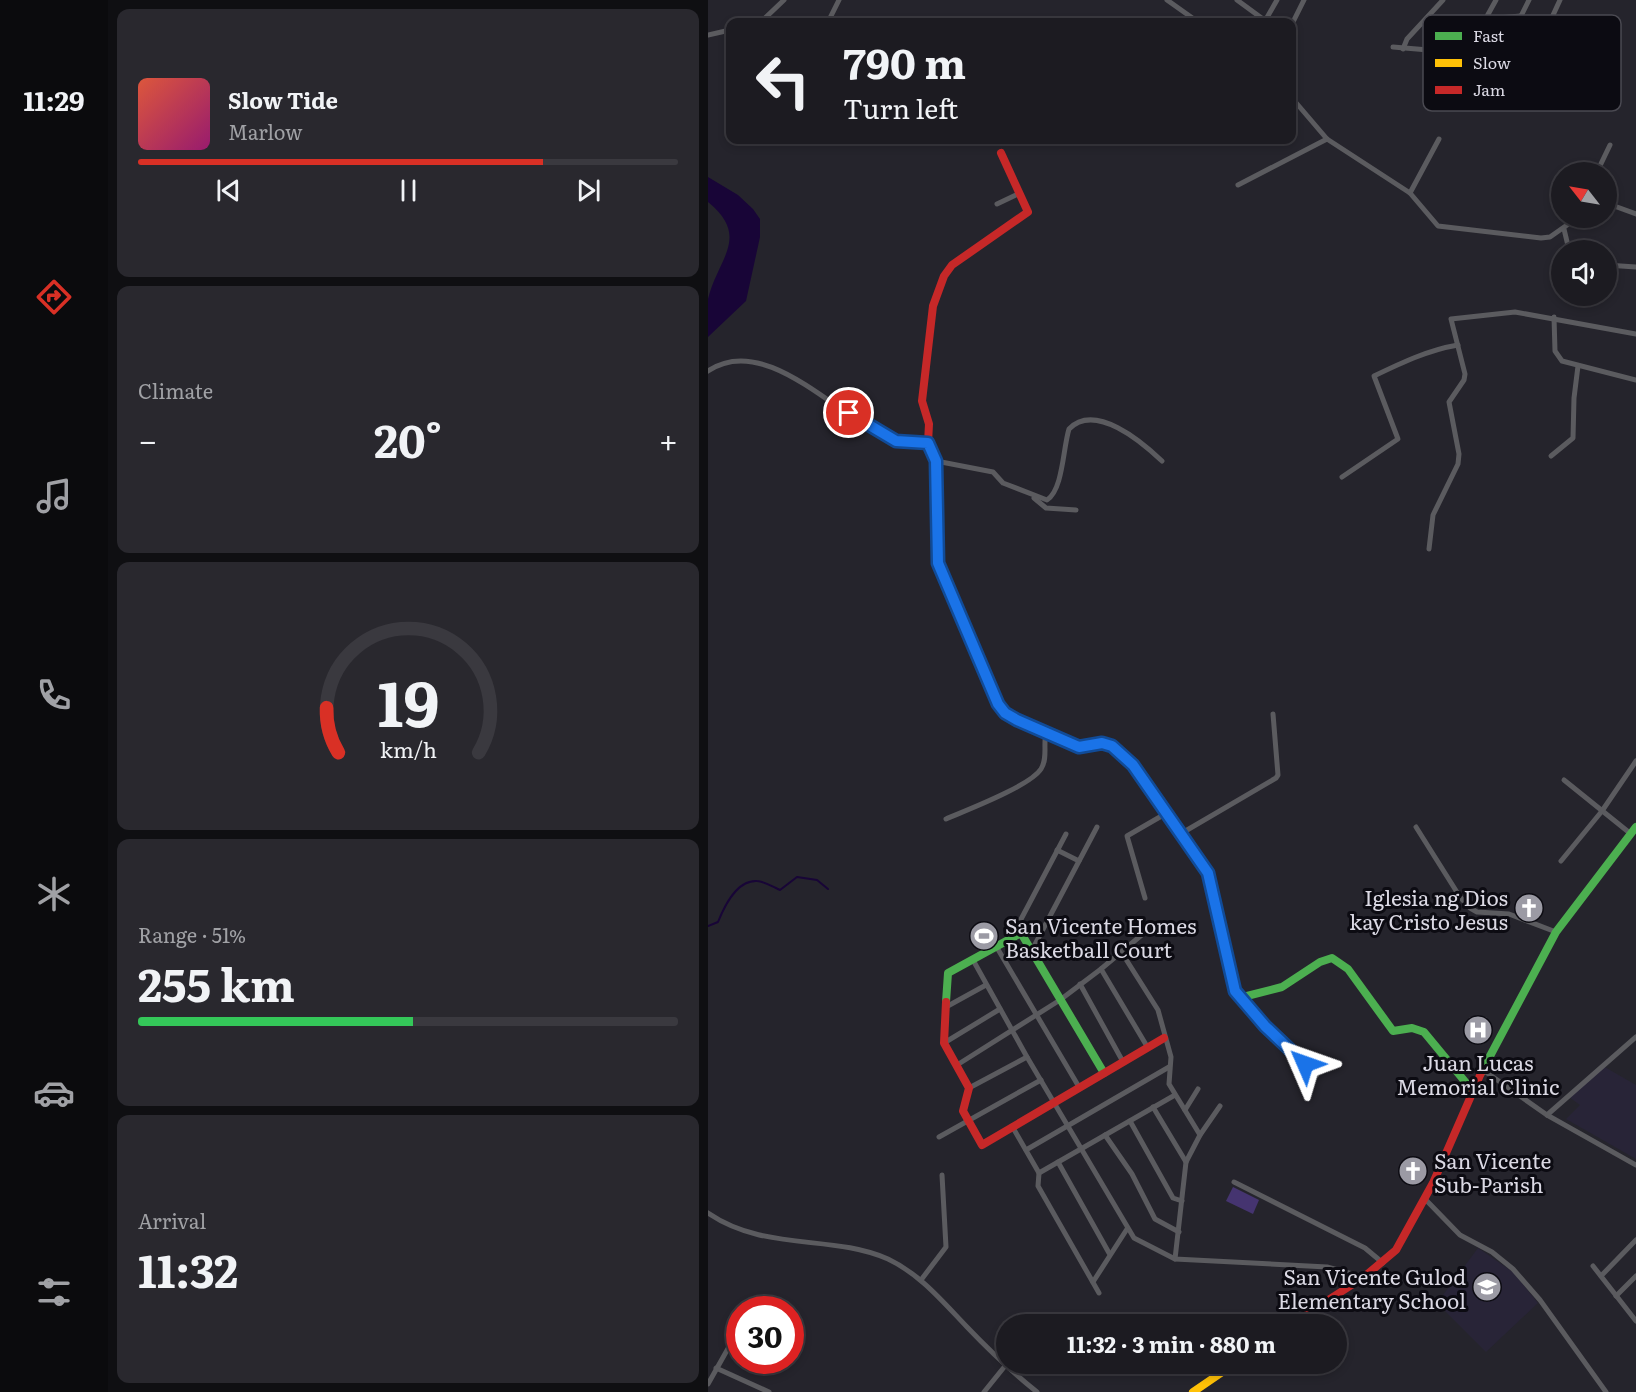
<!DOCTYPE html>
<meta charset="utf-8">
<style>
:root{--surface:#1c1b21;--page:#29282e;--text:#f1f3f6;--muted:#a0a1a5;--line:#3a393f;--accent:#d93025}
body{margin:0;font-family:Literata,serif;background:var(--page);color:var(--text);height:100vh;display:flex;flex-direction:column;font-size:22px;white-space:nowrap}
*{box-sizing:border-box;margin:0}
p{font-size:20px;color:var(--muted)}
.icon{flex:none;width:33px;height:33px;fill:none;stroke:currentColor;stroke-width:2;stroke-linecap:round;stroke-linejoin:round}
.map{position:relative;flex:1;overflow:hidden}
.sheet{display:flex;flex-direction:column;gap:9px;padding:9px;background:#0f0f12;width:600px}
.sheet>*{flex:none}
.guide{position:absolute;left:18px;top:18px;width:570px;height:126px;border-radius:12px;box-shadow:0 3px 9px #0003,0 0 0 2px var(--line);background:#1c1b21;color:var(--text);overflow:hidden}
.needle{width:39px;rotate:301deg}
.buttons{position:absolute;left:843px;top:162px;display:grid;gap:12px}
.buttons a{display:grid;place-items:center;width:66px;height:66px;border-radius:50%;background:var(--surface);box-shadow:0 3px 9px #0003,0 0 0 2px var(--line);font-size:30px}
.speed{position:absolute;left:18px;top:1296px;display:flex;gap:12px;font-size:30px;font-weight:700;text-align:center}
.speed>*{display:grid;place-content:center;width:78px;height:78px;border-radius:50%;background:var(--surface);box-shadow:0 3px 9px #0003,0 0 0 2px var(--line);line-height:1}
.speed .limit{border:9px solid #d22;background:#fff;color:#111}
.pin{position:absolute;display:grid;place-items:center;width:51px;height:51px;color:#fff;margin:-26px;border:3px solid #fff;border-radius:50%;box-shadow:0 2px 6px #0007}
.me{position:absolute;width:66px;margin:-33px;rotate:313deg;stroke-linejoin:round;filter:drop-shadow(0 0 4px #0008)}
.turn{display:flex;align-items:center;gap:21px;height:126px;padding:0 18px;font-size:27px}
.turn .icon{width:78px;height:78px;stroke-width:2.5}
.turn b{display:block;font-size:42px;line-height:51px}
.big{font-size:45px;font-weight:700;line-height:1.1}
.sheet .card{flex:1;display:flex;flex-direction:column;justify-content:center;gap:9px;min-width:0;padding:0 21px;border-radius:12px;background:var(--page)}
.sheet .dial{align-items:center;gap:0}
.dial svg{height:156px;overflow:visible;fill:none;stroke:var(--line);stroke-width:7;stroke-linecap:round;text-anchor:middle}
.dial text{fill:var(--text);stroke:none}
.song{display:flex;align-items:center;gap:18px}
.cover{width:72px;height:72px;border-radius:9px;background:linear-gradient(135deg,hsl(10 70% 55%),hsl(320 70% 35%))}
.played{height:6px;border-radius:3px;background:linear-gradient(90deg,var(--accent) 75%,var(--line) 75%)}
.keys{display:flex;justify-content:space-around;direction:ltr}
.heat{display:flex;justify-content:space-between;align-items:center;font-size:33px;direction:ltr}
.charge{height:9px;border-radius:4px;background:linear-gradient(90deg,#34c759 51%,var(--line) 0)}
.trip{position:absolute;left:288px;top:1314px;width:351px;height:60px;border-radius:30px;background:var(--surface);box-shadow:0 3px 9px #0003,0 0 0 2px var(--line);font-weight:700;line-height:60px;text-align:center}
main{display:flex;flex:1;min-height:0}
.tabs{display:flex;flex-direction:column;width:108px;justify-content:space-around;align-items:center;background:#0b0b0d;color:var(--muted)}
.tabs .icon{width:42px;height:42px}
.tabs .active{color:var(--accent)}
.tabs b{font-size:27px;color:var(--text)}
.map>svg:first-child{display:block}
.built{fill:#282437}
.green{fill:#453470}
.water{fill:#180537}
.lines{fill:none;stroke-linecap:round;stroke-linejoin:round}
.stream{stroke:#180537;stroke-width:2}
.street{stroke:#5b5b5f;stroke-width:5}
.fast{stroke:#4caf50;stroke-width:8}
.slow{stroke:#ffc107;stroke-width:8}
.jam{stroke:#c62828;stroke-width:8}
.route-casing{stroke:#114b97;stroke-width:15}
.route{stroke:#1a73e8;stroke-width:10}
.labels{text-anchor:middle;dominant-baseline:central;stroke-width:6;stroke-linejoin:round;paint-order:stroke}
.poi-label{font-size:21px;fill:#dbd9e4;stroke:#0c0b12;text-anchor:end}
.key{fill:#0c0b12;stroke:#4a4951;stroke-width:1.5}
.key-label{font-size:16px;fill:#dbd9e4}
</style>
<main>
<nav class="tabs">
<b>11:29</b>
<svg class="icon active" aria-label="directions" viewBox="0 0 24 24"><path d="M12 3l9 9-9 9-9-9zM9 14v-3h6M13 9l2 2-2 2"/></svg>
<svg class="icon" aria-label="music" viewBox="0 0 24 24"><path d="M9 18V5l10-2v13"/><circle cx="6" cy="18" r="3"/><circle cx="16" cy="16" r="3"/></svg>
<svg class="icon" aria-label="phone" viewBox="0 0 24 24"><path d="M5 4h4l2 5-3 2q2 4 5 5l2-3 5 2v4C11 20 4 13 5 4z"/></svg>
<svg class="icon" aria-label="climate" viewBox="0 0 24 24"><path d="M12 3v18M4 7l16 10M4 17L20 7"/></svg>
<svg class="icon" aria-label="car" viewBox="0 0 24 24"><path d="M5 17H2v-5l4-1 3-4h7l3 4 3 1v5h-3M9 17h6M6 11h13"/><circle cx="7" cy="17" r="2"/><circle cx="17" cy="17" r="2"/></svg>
<svg class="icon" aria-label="filters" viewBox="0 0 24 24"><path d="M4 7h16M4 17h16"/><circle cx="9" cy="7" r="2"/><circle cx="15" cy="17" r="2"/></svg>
</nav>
<section class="sheet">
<div class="card">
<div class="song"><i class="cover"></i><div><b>Slow Tide</b><p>Marlow</p></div></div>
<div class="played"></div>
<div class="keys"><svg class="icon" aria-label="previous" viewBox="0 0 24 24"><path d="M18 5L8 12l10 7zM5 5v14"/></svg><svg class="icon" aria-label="pause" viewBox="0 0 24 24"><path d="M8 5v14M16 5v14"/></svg><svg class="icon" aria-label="next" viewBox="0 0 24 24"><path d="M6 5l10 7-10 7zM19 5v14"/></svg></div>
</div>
<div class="card"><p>Climate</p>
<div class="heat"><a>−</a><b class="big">20°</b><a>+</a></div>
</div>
<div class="card dial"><svg viewBox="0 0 100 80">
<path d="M14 69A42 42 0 1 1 86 69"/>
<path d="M14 69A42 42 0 0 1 8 46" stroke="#d93025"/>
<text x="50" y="56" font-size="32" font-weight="700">19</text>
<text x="50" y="72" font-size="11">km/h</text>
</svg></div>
<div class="card"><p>Range · 51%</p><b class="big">255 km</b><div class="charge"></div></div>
<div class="card"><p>Arrival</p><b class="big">11:32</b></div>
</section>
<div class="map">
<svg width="928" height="1392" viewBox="0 0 928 1392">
<rect width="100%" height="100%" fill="#25242c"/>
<!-- built -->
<g class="built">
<polygon points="895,1066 928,1085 928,1159 858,1119 872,1105 861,1097"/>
<polygon points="770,1248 805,1272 830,1303 778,1352 729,1303"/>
</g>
<!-- green -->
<polygon class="green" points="525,1187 551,1200 545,1214 518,1201"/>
<!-- water -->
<path class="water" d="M0,177l30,18 15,14 7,10v18l-14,64 -38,36c0,-12 0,-26 0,-38 10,-41 43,-62 0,-97z"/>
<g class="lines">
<!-- stream -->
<path class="stream" d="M0,926l10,-4c6,-15 18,-42 39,-41 7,0 16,6 23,9l17,-13 20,3 11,9"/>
<!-- street -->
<g class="street">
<polyline points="459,0 490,22"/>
<polyline points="529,0 559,22"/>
<polyline points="813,16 821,0"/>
<polyline points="778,19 813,16 834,39 852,0"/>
<polyline points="54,21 76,0"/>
<polyline points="557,21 569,0"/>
<polyline points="120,22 131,0"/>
<polyline points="584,24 596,0"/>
<polyline points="739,26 773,25"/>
<polyline points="0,35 22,30"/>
<polyline points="584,40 585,42"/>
<polyline points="685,47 756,53 763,45 788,0"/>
<polyline points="695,49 699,39 735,0"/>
<polyline points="584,98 619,139 702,193 730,226 833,238 842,237 869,218"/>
<polyline points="889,172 902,145"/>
<polyline points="530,185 619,139"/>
<polyline points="702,193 731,139"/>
<polyline points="898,203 928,214"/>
<polyline points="289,204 312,193"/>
<polyline points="856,229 861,250"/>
<polyline points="898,265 928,267"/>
<polyline points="846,317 847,351 854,361 928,380"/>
<path d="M0,371c60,-41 136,54 188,70 11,4 21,2 32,2"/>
<polyline points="843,456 865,438 866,398 870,366"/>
<path d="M228,461l57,11 10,11 44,17c16,-10 16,-52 22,-71 26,-27 73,13 93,32"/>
<path d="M634,477l56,-38 -24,-63c27,-13 54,-26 84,-31"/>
<polyline points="326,498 338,508 368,510"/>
<polyline points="721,549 725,515 750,464 751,454 741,402 756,380 757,374 743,319 807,312 928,334"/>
<polyline points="856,780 923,834"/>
<path d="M238,819c21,-9 84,-33 95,-50 7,-11 2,-24 5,-36"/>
<polyline points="708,827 752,897 762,908 769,912 801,914 848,932"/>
<polyline points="474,833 568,778 570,775 565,714"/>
<polyline points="349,850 371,861"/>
<polyline points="853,861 894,811 928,761"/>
<polyline points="437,898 419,836 457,814"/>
<polyline points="313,933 311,923 358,834"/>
<polyline points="288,946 371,1087"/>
<polyline points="323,952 389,827"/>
<polyline points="414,953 450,1010 463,1057 461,1084 492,1135 478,1162 467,1259"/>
<polyline points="265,960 319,1057 426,1238 467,1259 619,1267 656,1277"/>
<polyline points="393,969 436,933"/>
<polyline points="372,984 414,1060"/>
<polyline points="531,998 557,1026 609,1075"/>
<polyline points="238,1007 278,985"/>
<polyline points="236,1043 292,1009"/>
<polyline points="249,1065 352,1000 393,969 440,1048"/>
<polyline points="775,1070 839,1115 928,1165"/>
<polyline points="261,1088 319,1057"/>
<polyline points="445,1107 478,1162"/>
<polyline points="477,1110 490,1089"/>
<polyline points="839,1115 928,1037"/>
<polyline points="422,1121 465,1198 474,1201"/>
<polyline points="304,1126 331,1173 330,1186 391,1293"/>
<polyline points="397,1135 424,1174 447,1219 471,1232"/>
<polyline points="492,1135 512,1106"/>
<polyline points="231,1137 333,1080"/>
<polyline points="318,1150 461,1067"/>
<polyline points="350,1162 401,1253"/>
<polyline points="331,1173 467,1095"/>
<polyline points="526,1182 657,1248 675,1263"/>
<polyline points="717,1199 752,1235 784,1252 805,1269 832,1300 898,1392"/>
<path d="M0,1213c57,39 123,21 180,46 32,15 55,43 79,68 22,23 45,45 70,65"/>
<polyline points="885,1266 928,1321"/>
<polyline points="893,1276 928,1240"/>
<polyline points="213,1280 238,1247 234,1175"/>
<polyline points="385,1282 419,1229"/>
<polyline points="908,1296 928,1276"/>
<polyline points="8,1368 61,1392"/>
<polyline points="0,1384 22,1345"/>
<polyline points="276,1392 297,1366"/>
</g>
<!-- fast -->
<g class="fast">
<polyline points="228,472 230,563 290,704 302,716"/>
<polyline points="520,962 531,998 574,987 612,962 624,958 640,969 685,1031 704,1028 716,1032 764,1090"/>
<polyline points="238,1002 240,973 313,933 396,1073"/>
<polyline points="773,1073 848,932 928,827"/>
</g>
<!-- slow -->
<polyline class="slow" points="485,1392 526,1364"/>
<!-- jam -->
<g class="jam">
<polyline points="228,472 228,461 220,443 221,424 214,401 225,306 236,276 244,265 320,212 293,153"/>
<polyline points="302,716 371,747 394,743 403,746 425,765 500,873 520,962"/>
<polyline points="238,1002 236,1043 261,1088 255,1111 274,1145 456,1038"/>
<polyline points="583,1324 656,1277 688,1250 725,1183 773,1073"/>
</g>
</g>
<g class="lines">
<!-- route casing -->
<g class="route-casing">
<polyline id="route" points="141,413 188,441 220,443 228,461 230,563 290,704 297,713 309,720 371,747 394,743 404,746 425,765 500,873 527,991 557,1026 597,1064"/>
</g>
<!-- route -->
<use href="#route" class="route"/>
</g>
<!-- icons -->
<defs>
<g id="church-disc" transform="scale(1.5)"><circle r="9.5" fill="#9b9aa4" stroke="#0c0b12"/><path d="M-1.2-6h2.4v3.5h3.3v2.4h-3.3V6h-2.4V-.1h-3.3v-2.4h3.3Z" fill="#fff"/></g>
<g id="stadium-disc" transform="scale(1.5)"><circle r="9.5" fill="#9b9aa4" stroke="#0c0b12"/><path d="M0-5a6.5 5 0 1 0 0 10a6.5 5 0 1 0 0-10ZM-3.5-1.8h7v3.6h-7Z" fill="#fff"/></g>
<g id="hospital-disc" transform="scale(1.5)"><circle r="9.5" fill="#9b9aa4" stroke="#0c0b12"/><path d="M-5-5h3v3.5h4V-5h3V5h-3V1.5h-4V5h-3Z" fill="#fff"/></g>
<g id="school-disc" transform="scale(1.5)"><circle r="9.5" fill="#9b9aa4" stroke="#0c0b12"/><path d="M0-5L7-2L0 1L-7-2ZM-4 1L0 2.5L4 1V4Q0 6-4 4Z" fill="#fff"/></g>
</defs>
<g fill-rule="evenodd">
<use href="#church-disc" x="821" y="908"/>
<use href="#stadium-disc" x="276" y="936"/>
<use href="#hospital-disc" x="770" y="1030"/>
<use href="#church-disc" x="705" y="1171"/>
<use href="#school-disc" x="779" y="1287"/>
</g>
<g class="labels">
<!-- poi labels -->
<g class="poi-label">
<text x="800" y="896">Iglesia ng Dios<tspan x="800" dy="24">kay Cristo Jesus</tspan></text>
<text x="297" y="924" text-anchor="start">San Vicente Homes<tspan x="297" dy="24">Basketball Court</tspan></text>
<text x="770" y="1061" text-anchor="middle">Juan Lucas<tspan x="770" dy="24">Memorial Clinic</tspan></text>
<text x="726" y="1159" text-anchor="start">San Vicente<tspan x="726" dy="24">Sub-Parish</tspan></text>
<text x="758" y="1275">San Vicente Gulod<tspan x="758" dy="24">Elementary School</tspan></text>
</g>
</g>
<!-- legend -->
<rect x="715" y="15" width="198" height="96" rx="9" class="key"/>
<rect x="727" y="32" width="27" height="8" fill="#4caf50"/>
<rect x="727" y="59" width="27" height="8" fill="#ffc107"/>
<rect x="727" y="86" width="27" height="8" fill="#c62828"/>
<g class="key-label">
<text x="765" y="42">Fast</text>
<text x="765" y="69">Slow</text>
<text x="765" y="96">Jam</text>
</g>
</svg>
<div class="buttons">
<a><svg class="needle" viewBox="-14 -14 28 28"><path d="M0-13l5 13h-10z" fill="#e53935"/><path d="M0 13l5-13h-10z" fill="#a0a1a5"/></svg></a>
<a><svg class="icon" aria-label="sound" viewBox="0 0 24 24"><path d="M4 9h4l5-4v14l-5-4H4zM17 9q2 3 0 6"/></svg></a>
</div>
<div class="speed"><div class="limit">30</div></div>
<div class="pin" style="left:141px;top:413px;background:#d93025"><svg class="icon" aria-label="arrive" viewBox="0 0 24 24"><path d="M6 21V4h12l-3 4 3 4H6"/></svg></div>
<svg class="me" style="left:597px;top:1064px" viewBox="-20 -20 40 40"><path d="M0-17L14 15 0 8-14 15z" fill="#1a73e8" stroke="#fff" stroke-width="4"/></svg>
<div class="trip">11:32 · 3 min · 880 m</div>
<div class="guide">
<div class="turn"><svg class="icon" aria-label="left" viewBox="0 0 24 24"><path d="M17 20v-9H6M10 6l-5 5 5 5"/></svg><div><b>790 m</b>Turn left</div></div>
</div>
</div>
</main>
